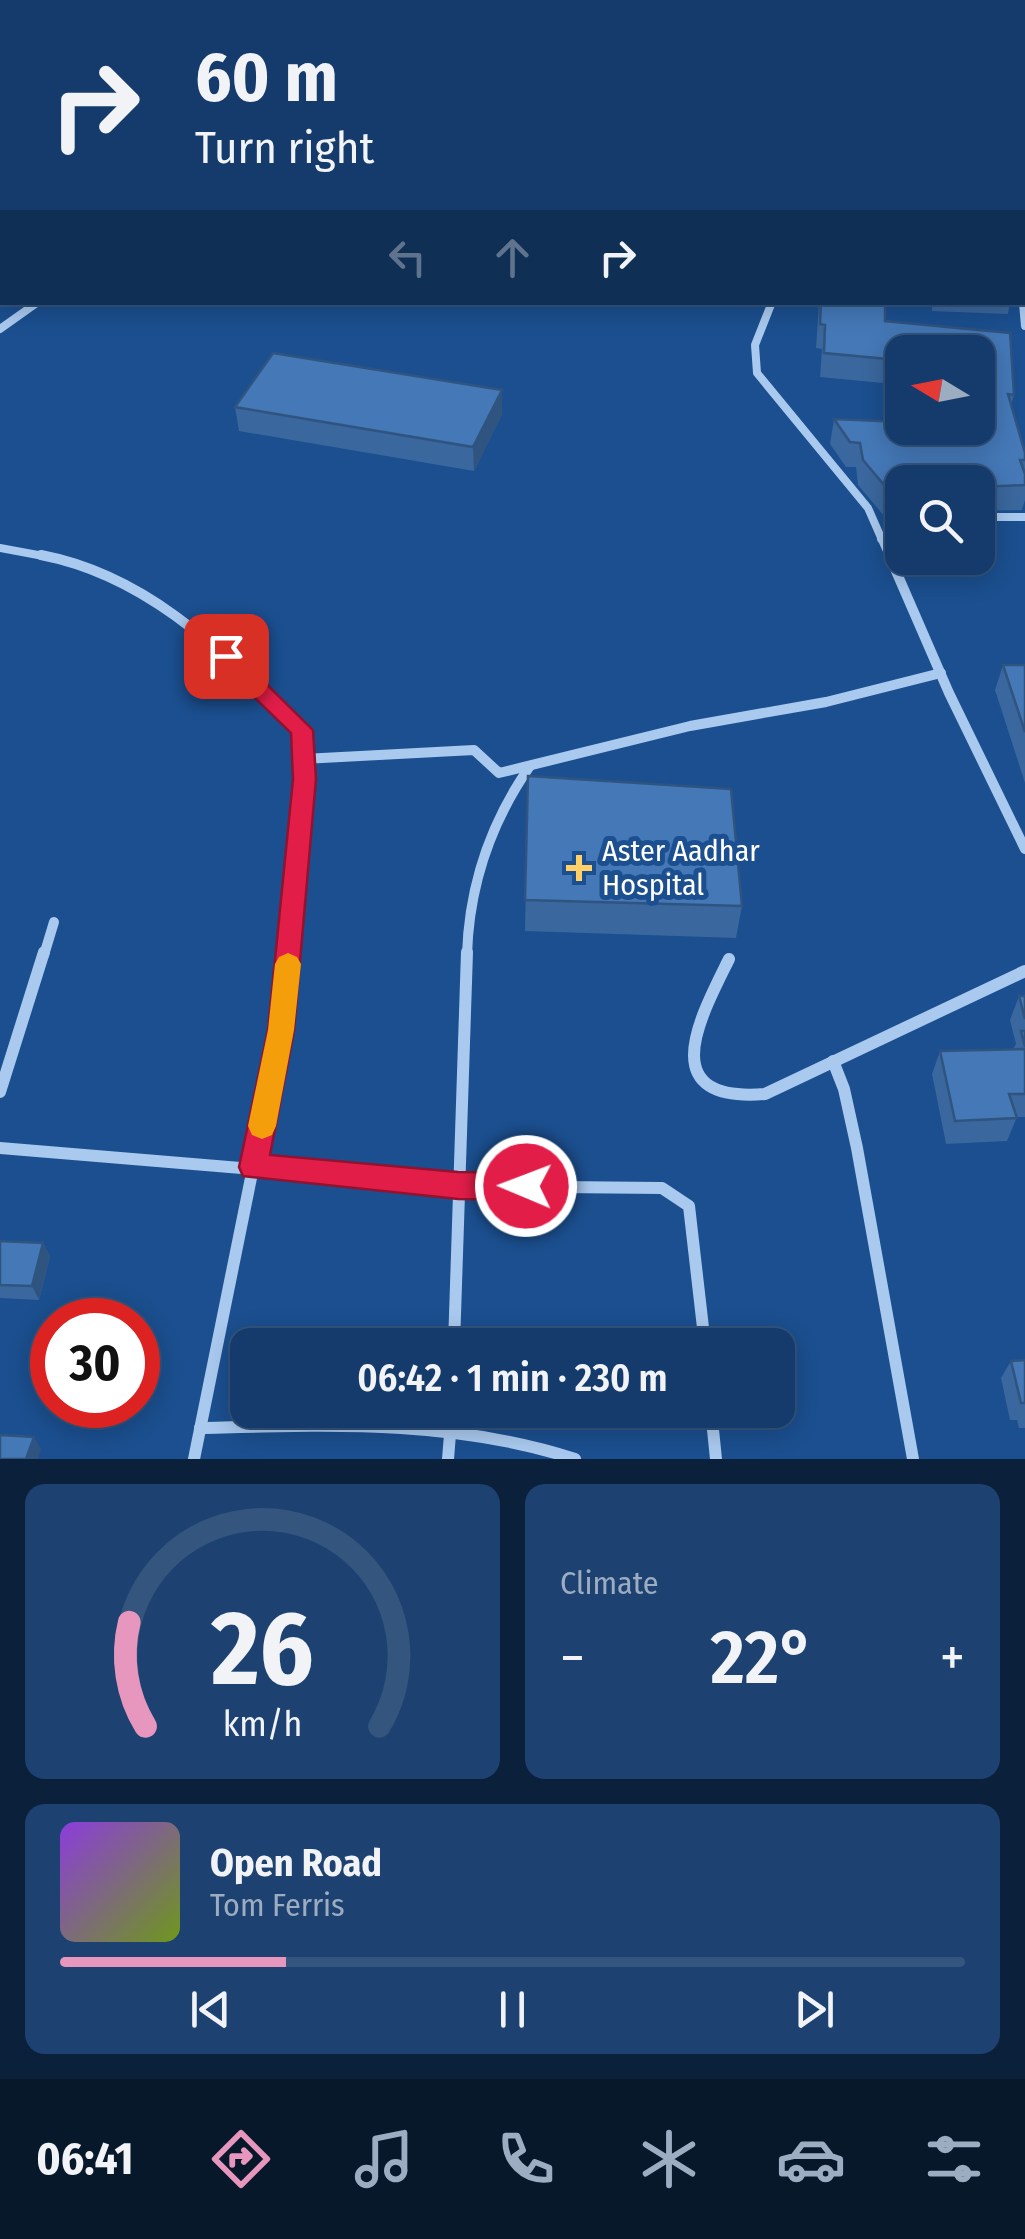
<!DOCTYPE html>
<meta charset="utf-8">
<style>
:root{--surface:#143b6b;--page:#1d4271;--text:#f1f3f6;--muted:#9dadc1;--line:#33557e;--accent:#e797bd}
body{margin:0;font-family:"Fira Sans Condensed",sans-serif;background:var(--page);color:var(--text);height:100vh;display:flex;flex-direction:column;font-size:38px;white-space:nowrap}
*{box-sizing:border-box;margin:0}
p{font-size:32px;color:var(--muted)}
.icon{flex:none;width:55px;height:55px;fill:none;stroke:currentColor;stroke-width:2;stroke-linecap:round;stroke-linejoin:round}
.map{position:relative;height:1459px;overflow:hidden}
.sheet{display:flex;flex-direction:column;gap:25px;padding:25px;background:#0b203b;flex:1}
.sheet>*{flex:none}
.guide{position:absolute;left:0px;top:0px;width:1025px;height:305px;box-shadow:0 5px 25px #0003,0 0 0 2px var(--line);background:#143b6b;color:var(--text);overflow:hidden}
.needle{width:65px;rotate:280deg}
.tools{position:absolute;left:885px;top:335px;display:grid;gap:20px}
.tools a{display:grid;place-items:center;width:110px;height:110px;border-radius:20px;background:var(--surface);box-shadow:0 5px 25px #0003,0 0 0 2px var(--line);font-size:50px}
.speed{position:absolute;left:30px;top:1298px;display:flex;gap:20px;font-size:50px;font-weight:700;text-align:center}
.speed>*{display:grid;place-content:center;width:130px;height:130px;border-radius:50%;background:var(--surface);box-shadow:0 5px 25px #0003,0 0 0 2px var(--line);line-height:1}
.speed .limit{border:15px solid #d22;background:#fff;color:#111}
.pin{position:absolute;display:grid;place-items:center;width:85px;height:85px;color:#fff;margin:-42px;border-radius:20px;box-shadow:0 5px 15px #0006}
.me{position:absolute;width:110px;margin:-55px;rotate:271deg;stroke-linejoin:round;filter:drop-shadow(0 0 8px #0008)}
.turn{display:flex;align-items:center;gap:35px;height:210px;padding:0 30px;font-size:45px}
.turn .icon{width:130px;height:130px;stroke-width:2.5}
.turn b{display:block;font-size:70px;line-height:85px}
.lanes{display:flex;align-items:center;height:95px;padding:0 30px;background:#0003;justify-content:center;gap:50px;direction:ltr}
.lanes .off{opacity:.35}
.big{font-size:75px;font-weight:600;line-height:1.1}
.sheet .tile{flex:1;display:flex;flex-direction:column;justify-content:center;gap:15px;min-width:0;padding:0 35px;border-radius:20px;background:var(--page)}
.sheet .dial{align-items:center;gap:0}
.dial svg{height:260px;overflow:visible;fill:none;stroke:var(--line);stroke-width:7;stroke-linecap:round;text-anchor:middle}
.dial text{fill:var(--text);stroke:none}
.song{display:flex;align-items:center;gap:30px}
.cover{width:120px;height:120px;border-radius:15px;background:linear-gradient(135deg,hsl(270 70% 55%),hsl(80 70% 35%))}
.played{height:10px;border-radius:5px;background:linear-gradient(90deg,var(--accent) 25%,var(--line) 25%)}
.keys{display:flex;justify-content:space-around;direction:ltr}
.heat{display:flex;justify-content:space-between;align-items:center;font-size:55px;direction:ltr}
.sheet .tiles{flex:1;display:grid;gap:25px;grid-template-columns:1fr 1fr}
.tile:last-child{grid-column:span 2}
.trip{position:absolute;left:230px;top:1328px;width:565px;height:100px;border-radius:20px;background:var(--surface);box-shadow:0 5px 25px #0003,0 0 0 2px var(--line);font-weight:600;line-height:100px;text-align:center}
.dock{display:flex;height:160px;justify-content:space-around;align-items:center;background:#08182b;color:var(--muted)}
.dock .icon{width:70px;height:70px}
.dock .active{color:var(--accent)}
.dock b{font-size:45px;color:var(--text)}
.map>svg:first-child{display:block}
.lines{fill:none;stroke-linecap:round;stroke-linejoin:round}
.minor-far3{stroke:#a9c9ee;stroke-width:6}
.minor-far2{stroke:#a9c9ee;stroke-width:8}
.minor-far1{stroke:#a9c9ee;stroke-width:10}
.minor{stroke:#a9c9ee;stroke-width:12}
.tertiary{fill:#a9c9ee;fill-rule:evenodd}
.wall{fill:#3a679d}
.shaded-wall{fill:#305480}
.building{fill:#4478b7;stroke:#305480;stroke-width:2.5}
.route{fill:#e11d48;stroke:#92132f;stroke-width:2.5}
.slow{fill:#f59e0b}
.poi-dot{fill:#ffd166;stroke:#1b4f8f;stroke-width:4}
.labels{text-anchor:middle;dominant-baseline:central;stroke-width:10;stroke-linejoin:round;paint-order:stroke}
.poi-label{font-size:30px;fill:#fff;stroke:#1b4f8f;text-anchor:start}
</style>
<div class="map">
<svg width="1025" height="1459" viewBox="0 0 1025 1459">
<rect width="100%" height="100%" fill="#1b4f8f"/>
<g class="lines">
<!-- minor-far3 -->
<polyline class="minor-far3" points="369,0 385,2"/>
<!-- minor-far2 -->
<g class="minor-far2">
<polyline points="1022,292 1025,326"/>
<polyline points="772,302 755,345 757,373 868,508 890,558"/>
<polyline points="0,329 38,302"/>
<polyline points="978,517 1025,517"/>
<polyline points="881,539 902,533"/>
<polyline points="0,548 54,558"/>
</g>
<!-- minor-far1 -->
<g class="minor-far1">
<path d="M41,555c110,21 184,100 261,175l4,69 -17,156"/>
<polyline points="889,555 949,693 1025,849"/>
<polyline points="303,759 474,750 499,773 690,726 826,702 941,673"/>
<polyline points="44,955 54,922"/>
<path d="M467,955c2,-69 24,-133 63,-189"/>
</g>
<!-- minor -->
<g class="minor">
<path d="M729,959c-28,57 -77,144 36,135l260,-123"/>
<polyline points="833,1061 844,1089 857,1148 913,1459"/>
<polyline points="0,1092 44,952"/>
<polyline points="0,1148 459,1186 662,1188 689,1206 705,1345"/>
<polyline points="454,1345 467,952"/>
<polyline points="711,1410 716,1459"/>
<path d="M200,1428c127,-3 252,-9 375,31"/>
<polyline points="194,1459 281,1030 289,952"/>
<polyline points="448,1459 452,1410"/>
</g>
<!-- tertiary -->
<g class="tertiary">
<rect x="0" y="3" width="2" height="6"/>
<rect x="1022" y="211" width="3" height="8"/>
</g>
</g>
<!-- wall -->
<g class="wall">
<rect x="117" y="0" width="67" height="2"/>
<polygon points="442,0 473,0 471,2 442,2"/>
<polygon points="819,302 885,302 885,321 1010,333 1014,395 1011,405 1025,453 1025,500 1022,510 978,511 978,482 902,482 902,518 885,517 858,485 856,467 846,467 830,444 834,419 902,422 902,428 978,428 978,352 902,352 902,408 892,407 893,384 820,377 822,349 816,348"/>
<polygon points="913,302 1010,302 1008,314 932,311 932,304"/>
<polygon points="502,390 502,414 474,471 239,431 235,407"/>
<polygon points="1003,665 1025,665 1025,783 995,690"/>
<polygon points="528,776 742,906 736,938 525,931"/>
<polygon points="1025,994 1025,1117 1017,1117 1007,1141 946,1144 932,1074 940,1051 1013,1049 1016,1044 1010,1020 1019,996 1024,996"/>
<polygon points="0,1241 43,1243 50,1257 39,1300 0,1298"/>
<polygon points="1025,1360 1025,1428 1019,1428 1017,1420 1010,1420 1001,1378 1011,1361"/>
</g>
<!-- shaded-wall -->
<g class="shaded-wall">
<polygon points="162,0 184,0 184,2 161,2"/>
<polygon points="502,390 502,414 474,471 473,447"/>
<polygon points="43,1243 50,1257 39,1300 32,1286"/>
<polygon points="34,1437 41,1449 38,1459 26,1459"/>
</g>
<!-- building -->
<g class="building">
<polygon points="821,302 885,302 885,321 1010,333 1014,395 1008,394 1025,453 1025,460 1020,460 1025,474 1025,485 978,487 978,482 902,482 902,493 890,492 863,460 860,443 850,442 834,419 902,422 902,428 978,428 978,352 902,352 902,384 897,383 898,360 824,353 825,325 820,324"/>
<polygon points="273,353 502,390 473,447 235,407"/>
<polygon points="1003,665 1025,665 1025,732"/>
<polygon points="528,776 731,789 742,906 525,900"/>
<polygon points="1019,996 1025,996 1025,1019"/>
<polygon points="1021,1031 1025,1031 1025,1047"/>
<polygon points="1025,1049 1025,1094 1009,1094 1017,1118 955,1121 940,1051"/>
<polygon points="0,1241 43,1243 32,1286 0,1285"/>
<polygon points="1025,1360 1025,1403 1021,1403 1011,1361"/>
<polygon points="0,1435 34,1437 26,1459 0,1459"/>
</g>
<!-- route -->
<polygon class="route" points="226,649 233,651 313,730 316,779 294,1030 270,1155 458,1172 526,1173 537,1177 541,1186 537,1196 526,1200 458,1199 243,1176 239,1167 268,1030 293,779 291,733 218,662 215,656"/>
<!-- slow -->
<polygon class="slow" points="288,953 297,957 301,964 294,1030 276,1126 272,1135 262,1139 252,1135 248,1126 268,1030 275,964 279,957"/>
<!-- markers -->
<path class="poi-dot" d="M574 853h10v10h10v10h-10v10h-10v-10h-10v-10h10z"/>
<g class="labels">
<!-- poi labels -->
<g class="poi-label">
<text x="602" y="851">Aster Aadhar<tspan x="602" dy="34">Hospital</tspan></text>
</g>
</g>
</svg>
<div class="tools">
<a><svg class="needle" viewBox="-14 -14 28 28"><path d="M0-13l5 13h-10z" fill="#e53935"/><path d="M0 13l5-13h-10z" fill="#9dadc1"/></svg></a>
<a><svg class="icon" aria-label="search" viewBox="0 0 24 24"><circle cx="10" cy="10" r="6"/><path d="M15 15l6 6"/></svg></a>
</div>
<div class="speed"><div class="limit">30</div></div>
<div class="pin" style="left:226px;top:656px;background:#d93025"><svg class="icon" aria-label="arrive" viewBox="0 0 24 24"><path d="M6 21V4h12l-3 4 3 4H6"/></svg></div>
<svg class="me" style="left:526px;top:1186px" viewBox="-20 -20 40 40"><circle r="17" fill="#e11d48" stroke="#fff" stroke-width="3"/><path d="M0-11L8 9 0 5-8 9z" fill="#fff"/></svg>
<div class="trip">06:42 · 1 min · 230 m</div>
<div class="guide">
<div class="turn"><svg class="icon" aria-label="right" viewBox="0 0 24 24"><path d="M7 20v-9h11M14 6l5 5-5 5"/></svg><div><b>60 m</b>Turn right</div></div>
<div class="lanes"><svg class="icon off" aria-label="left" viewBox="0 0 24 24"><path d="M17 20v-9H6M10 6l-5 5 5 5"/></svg><svg class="icon off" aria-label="ahead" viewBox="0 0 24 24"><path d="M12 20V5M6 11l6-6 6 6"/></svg><svg class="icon" aria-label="right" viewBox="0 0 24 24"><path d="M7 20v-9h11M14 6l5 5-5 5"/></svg></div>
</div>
</div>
<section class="sheet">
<div class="tiles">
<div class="tile dial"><svg viewBox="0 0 100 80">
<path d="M14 69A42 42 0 1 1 86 69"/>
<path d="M14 69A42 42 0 0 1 9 37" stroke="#e797bd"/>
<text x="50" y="56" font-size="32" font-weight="700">26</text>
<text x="50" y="72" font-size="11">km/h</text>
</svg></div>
<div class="tile"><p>Climate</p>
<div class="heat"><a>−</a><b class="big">22°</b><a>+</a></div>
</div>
<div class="tile">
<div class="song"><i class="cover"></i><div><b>Open Road</b><p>Tom Ferris</p></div></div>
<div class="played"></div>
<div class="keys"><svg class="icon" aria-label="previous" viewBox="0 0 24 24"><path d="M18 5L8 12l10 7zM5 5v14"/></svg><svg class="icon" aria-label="pause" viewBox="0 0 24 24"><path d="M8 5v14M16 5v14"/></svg><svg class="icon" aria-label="next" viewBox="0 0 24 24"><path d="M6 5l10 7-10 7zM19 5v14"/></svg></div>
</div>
</div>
</section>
<nav class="dock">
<b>06:41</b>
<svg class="icon active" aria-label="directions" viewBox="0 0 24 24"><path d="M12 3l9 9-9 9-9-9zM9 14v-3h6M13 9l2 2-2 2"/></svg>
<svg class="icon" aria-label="music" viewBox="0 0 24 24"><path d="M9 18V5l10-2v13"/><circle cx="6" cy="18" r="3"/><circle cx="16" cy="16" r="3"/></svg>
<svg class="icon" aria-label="phone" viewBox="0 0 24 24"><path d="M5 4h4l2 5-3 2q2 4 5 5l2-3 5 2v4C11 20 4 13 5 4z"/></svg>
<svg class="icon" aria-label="climate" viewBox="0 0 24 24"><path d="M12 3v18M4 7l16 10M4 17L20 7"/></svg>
<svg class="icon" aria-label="car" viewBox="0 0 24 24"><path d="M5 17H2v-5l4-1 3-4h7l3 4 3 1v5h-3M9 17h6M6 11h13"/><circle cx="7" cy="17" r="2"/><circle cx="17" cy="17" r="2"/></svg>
<svg class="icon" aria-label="filters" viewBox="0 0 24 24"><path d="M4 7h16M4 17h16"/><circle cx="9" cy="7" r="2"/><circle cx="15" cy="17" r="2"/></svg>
</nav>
